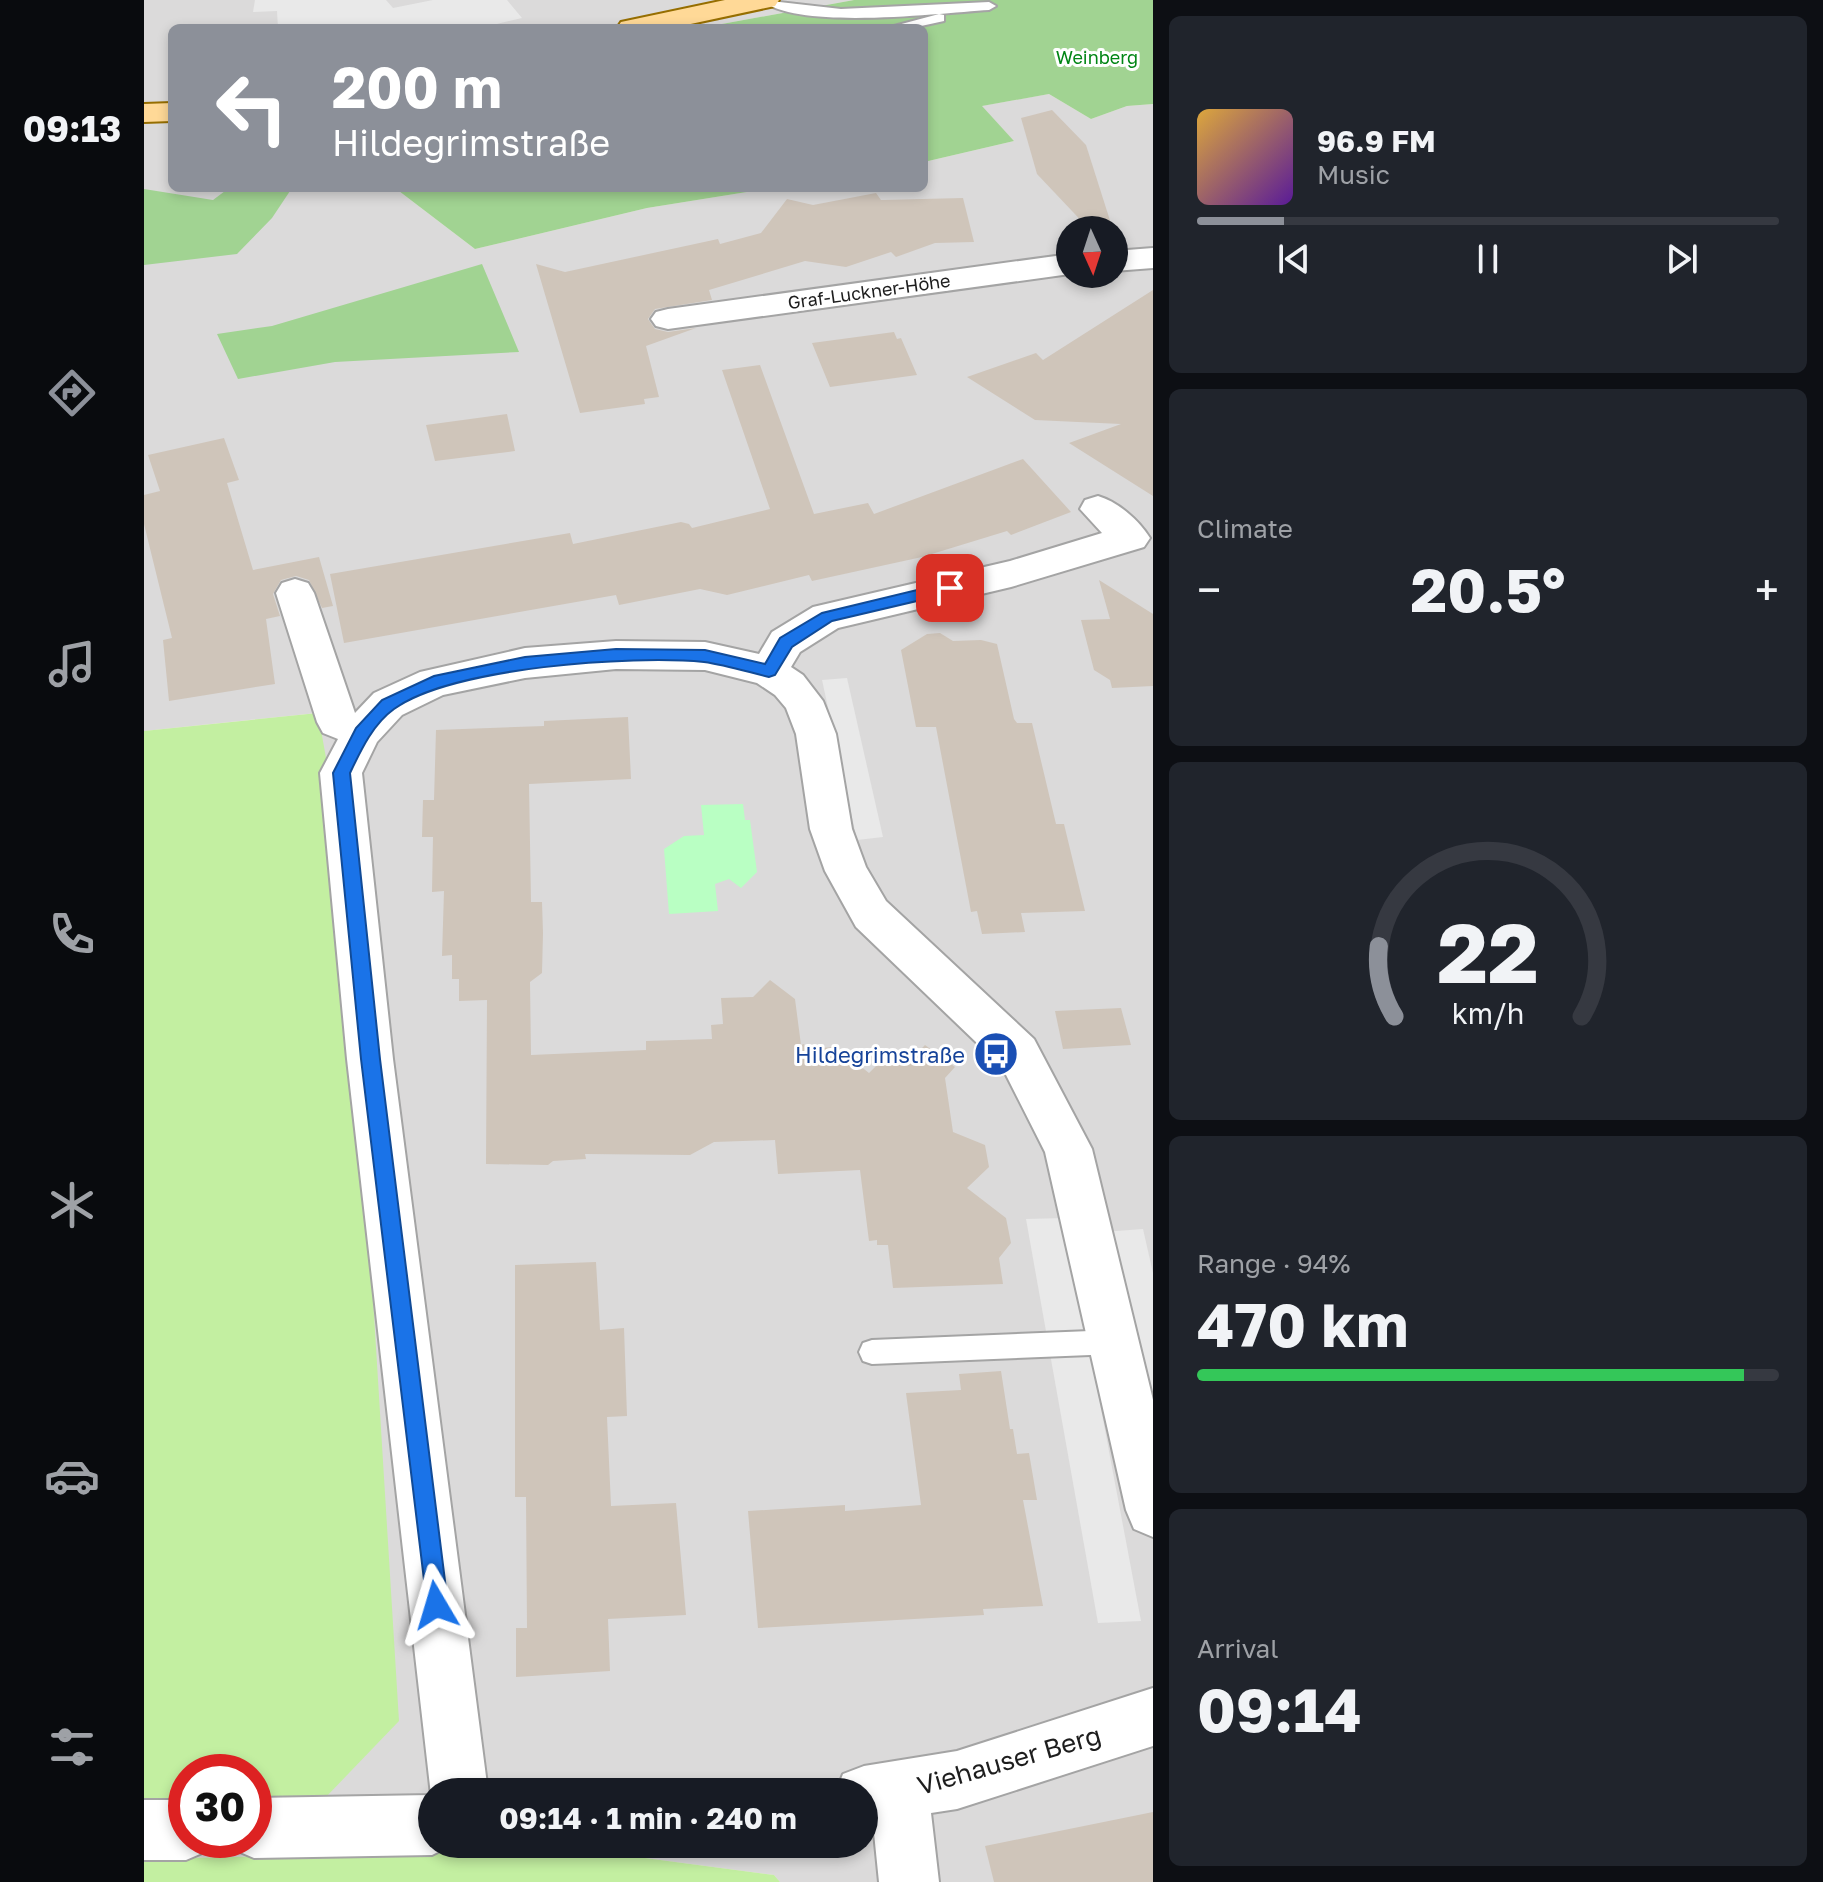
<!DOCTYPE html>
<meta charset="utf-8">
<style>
:root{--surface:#171b24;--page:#20242c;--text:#f1f3f6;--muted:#9ea1a6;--line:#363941;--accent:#8c9099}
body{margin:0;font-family:"Golos Text",sans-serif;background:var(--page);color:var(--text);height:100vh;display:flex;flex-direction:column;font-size:30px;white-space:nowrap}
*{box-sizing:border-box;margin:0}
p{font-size:26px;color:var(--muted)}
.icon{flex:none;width:44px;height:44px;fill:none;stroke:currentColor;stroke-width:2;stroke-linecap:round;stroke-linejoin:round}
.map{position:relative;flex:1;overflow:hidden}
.panel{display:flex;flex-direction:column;gap:16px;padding:16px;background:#0d0f14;width:670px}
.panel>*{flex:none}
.banner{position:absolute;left:24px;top:24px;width:760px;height:168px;border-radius:12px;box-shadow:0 4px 12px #0003;background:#8c9099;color:#fff;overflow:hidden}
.needle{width:52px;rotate:177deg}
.tools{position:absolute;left:912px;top:216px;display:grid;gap:16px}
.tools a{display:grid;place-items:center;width:72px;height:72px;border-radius:50%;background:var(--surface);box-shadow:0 4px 12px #0003;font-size:40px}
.speed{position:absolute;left:24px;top:1754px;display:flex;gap:16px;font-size:40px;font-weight:700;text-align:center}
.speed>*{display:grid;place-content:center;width:104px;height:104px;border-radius:50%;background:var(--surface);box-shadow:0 4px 12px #0003;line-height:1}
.speed .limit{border:12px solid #d22;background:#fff;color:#111}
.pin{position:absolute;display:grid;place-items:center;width:68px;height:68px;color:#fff;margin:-34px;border-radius:16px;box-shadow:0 4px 12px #0006}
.me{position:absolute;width:88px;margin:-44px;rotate:353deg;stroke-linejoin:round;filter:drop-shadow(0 0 6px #0008)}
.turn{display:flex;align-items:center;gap:28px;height:168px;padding:0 32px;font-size:36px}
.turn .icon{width:104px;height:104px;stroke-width:2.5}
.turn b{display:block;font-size:56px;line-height:68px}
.big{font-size:60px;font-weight:700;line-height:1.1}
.panel .tile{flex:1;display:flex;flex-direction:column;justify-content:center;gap:12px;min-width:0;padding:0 28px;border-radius:12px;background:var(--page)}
.panel .dial{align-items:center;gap:0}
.dial svg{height:208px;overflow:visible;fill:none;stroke:var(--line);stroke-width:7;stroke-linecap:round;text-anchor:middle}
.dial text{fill:var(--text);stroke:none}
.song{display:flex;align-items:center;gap:24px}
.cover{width:96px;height:96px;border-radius:12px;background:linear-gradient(135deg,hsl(40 70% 55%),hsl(270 70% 35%))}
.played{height:8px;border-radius:4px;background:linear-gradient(90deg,var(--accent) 15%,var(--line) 15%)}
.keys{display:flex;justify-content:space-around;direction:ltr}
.heat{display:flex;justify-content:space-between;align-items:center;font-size:44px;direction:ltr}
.charge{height:12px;border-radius:6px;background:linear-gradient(90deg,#34c759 94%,var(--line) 0)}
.trip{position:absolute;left:274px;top:1778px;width:460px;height:80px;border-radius:40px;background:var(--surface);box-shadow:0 4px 12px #0003;font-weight:700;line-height:80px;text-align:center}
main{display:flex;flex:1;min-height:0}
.tabs{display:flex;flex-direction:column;width:144px;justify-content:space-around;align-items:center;background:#090b0e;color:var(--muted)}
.tabs .icon{width:56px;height:56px}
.tabs .current{color:var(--accent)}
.tabs b{font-size:36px;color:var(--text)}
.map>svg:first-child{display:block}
.residential{fill:#dbdada;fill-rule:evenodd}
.grass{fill:#c3efa1}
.forest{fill:#a1d392}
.park{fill:#b9ffc3}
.parking{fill:#e9e9e9}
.building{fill:#cfc5ba}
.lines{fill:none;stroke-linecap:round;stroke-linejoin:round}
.service-casing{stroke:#a4a4a4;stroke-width:4}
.minor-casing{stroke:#a4a4a4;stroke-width:4}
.primary-casing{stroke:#966e00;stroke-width:4}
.service{fill:#fff;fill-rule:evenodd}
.minor{fill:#fff;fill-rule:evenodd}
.primary{fill:#ffd997;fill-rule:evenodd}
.route{fill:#1a73e8;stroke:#114b97;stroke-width:2}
.labels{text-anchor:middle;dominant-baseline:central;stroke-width:6;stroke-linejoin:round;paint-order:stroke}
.far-park-label{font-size:18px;fill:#008514;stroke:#fff}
.far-street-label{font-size:18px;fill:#1d1d1d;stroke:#fff}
.transit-label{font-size:22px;fill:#164399;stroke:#fff;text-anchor:end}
.near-street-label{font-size:26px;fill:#1d1d1d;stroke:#fff}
</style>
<main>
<nav class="tabs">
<b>09:13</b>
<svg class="icon current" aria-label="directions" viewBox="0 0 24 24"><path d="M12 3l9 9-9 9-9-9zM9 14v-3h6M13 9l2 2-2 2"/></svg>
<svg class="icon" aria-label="music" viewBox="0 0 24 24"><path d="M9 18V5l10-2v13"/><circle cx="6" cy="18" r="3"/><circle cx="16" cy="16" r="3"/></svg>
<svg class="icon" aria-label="phone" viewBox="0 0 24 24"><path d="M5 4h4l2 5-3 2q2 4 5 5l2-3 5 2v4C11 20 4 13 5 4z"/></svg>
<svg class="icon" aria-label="climate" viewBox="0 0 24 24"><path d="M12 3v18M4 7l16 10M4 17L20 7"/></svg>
<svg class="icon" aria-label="car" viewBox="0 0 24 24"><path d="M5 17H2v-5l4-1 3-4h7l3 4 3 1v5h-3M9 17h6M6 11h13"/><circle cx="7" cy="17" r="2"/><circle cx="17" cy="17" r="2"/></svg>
<svg class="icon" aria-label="filters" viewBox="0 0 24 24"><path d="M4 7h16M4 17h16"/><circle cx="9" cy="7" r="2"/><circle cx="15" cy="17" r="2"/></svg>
</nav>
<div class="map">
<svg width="1009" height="1882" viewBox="0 0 1009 1882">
<rect width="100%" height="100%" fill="#efebe1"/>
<!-- residential -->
<path class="residential" d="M0,0h710l-154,28h-528v160h223l80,61 172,-41 125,-20h152v-26l90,-21 -33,-35 68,-12 42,25 36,-13 26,-2v1778h-373l-6,-7 -197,-26 -433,10v-61h42v42h68v-42h71l-8,-1085 -173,18zM926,230h44v44h-44zM288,1792h432v52h-432z"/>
<!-- grass -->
<g class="grass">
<polygon points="174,713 185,775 226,1250 255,1721 181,1798 110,1798 110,1772 42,1772 42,1798 0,1798 0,731"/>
<polygon points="433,1849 630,1875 636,1882 0,1882 0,1859"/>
</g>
<!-- forest -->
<g class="forest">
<polygon points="710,0 1009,0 1009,104 983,106 947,119 905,94 838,106 870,141 780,162 780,28 556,28"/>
<polygon points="85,188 148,188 128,218 93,254 0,265 0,189 69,200"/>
<polygon points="251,188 628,188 503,208 331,249"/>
<polygon points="338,264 375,352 191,362 94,379 73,334 128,326"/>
</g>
<!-- park -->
<polygon class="park" points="599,804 601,820 606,820 613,872 597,888 585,879 571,884 574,911 525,914 520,849 540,836 560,835 557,805"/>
<!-- parking -->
<g class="parking">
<polygon points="111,0 242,0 249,8 289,0 363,0 378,18 336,28 134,28 133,11 109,12"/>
<polygon points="703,678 739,837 713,840 678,680"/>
<polygon points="921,1218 997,1621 954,1623 882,1219"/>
<polygon points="999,1229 1009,1273 1009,1454 959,1232"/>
</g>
<!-- building -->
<g class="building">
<polygon points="908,110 942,145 969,230 946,230 893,174 877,118"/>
<polygon points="732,193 737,200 819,198 830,242 791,243 752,257 747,252 702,267 661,261 565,290 568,300 511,309 504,319 511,329 524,332 552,328 502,346 515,397 500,399 501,404 436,413 392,264 421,272 574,239 576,244 617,233 643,199 669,205"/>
<polygon points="1009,290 1009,496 925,443 977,424 891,420 823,377 892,353 899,360"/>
<polygon points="750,332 753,339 757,338 773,375 686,387 668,343"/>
<polygon points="616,365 670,514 724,503 730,514 879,459 927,512 867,535 863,531 778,557 668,581 665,575 583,595 556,589 475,605 472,595 200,643 186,574 426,533 429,544 537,522 545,524 548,528 626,509 578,370"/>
<polygon points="363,414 371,451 291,461 282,425"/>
<polygon points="80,438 95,480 83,483 109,570 175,557 189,606 178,608 165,580 152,576 137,580 129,594 136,616 122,619 131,684 25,701 19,640 28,638 0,524 0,495 16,491 4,455"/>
<polygon points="955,580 1009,614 1009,686 968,688 966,680 950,670 937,620 966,619"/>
<polygon points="796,633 809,641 837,640 853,644 870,719 873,723 888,723 912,824 920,824 941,911 877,913 881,932 838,934 833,911 827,912 792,727 772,727 757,650 783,634"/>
<polygon points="484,717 487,779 385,784 387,902 398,902 399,933 398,973 386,982 387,1055 502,1050 502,1041 568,1039 567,1025 579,1024 577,998 609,997 626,980 651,999 657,1045 660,1044 661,1049 692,1047 725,1073 739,1059 768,1058 781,1045 811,1067 801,1078 809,1132 841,1145 845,1167 823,1188 862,1218 867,1243 855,1258 859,1284 749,1288 744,1245 733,1245 733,1240 725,1241 716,1170 634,1174 631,1140 570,1142 546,1155 441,1154 442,1159 409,1161 404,1165 342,1164 343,1000 315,1001 315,979 308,979 308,955 298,956 300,891 288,892 289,837 278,837 279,800 290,800 292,730 400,726 400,721"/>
<polygon points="977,1008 987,1045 919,1049 911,1011"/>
<polygon points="452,1262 456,1330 480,1328 483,1416 463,1417 467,1506 532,1503 542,1615 464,1619 466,1671 372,1677 372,1628 383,1628 382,1497 371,1497 371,1265"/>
<polygon points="857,1371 866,1429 869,1429 873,1454 885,1453 893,1500 879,1500 899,1606 839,1609 840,1615 614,1628 604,1511 701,1505 701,1511 777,1505 762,1393 817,1390 815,1374"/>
<polygon points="1009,1812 1009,1882 850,1882 841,1846"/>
</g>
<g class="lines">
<!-- service casing -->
<g class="service-casing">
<g id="service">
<path d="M617,0l80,9 148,-7 7,4 -7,4c-49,3 -192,21 -228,-10z"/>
<polygon points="795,14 800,15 800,21 768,28 750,26"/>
<polygon points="971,1330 980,1333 984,1342 980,1351 971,1354 728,1364 719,1361 715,1352 719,1343 728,1340"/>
</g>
</g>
<!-- minor casing -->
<g class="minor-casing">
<g id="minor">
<polygon points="1009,248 1009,268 970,271 970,251"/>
<polygon points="926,254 926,274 524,329 512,326 507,319 512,312 524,309"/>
<path d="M954,496c20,6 41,24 52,42l-6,9 -133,40 -173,41 -38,24 -9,15 12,8 20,26 13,33 16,95 14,38 20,34 148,138 58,110 61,251v137l-19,-8 -8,-19 -81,-358 -43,-85 -146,-140 -31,-56 -15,-42 -14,-95 -10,-26 -11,-13 -18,-12 -52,-13 -89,-1 -91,9 -82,17 -41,20 -25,27 -15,31 31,286 95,733h-56v52h22l-22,11 -178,3 -21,-9 -4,-9h25v-42l177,-3 -84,-736 -27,-286 18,-34 -15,-6 -6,-11 -41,-129 6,-10 13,-4 13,4 6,10 41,120 19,-20 46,-21 105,-24 91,-7 89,1 54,12 13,-22 41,-25 197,-46 92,-28 -22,-24 5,-9z"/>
<polygon points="1009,1688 1009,1746 813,1809 787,1813 795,1882 735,1882 729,1823 720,1824 720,1792 692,1792 699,1774 720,1766 813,1751"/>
<polygon points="0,1800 42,1800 42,1840 67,1840 63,1851 42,1860 0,1860"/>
</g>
</g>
<!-- primary casing -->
<g class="primary-casing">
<g id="primary">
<polygon points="581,0 635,0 631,6 528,28 473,28 477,22"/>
<polygon points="28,103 28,121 0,122 0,104"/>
</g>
</g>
<!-- service -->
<use href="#service" class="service"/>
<!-- minor -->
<use href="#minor" class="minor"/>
<!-- primary -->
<use href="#primary" class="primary"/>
</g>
<!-- route -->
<path class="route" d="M806,582l8,6 -3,4 -123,29 -40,26 -17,28 -6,2c-21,-5 -43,-12 -65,-15 -72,-7 -252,5 -310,47 -21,15 -33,41 -44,64l30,286 68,546 -4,8 -8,4 -8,-4 -67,-554 -28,-286 23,-45 26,-28 52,-24 91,-19 91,-8 89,1 60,14 15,-26 42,-25z"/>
<!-- icons -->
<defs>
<g id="bus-disc" transform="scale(2.3)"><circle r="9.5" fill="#1a4fb4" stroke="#fff"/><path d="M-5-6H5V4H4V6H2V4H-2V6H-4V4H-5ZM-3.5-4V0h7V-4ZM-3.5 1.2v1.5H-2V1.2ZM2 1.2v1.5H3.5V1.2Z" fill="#fff"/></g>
</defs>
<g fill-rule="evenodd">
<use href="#bus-disc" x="852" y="1054"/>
</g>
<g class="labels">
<!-- far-park labels -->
<g class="far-park-label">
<text x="953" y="57">Weinberg</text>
</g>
<!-- far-street labels -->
<g class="far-street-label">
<text transform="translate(725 291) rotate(-8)">Graf-Luckner-Höhe</text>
</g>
<!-- transit labels -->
<g class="transit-label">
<text x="821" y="1054">Hildegrimstraße</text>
</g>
<!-- near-street labels -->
<g class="near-street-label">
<text transform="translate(865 1760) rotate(-16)">Viehauser Berg</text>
</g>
</g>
</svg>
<div class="tools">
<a><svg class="needle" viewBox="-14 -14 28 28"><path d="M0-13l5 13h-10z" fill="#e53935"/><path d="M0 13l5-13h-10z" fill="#9ea1a6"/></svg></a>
</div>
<div class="speed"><div class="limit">30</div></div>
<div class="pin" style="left:806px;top:588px;background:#d93025"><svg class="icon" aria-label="arrive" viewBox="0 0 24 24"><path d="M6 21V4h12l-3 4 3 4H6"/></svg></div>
<svg class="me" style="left:292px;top:1605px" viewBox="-20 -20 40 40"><path d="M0-17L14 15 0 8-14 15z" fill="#1a73e8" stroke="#fff" stroke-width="4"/></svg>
<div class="trip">09:14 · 1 min · 240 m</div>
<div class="banner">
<div class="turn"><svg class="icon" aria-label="left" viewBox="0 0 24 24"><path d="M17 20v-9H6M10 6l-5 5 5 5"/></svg><div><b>200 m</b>Hildegrimstraße</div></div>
</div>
</div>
<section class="panel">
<div class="tile">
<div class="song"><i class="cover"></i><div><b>96.9 FM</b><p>Music</p></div></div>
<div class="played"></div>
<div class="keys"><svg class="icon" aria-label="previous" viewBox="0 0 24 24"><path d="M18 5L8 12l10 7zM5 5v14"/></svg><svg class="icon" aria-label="pause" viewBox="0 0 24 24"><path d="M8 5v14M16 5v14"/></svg><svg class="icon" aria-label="next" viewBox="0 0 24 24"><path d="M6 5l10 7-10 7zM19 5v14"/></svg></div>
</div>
<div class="tile"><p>Climate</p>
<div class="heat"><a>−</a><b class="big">20.5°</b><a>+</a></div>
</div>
<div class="tile dial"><svg viewBox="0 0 100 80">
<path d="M14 69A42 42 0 1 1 86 69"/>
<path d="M14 69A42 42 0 0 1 8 42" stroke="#8c9099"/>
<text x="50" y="56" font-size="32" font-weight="700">22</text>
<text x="50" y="72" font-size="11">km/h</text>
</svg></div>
<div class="tile"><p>Range · 94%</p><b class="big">470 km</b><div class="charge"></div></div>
<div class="tile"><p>Arrival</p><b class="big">09:14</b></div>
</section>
</main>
